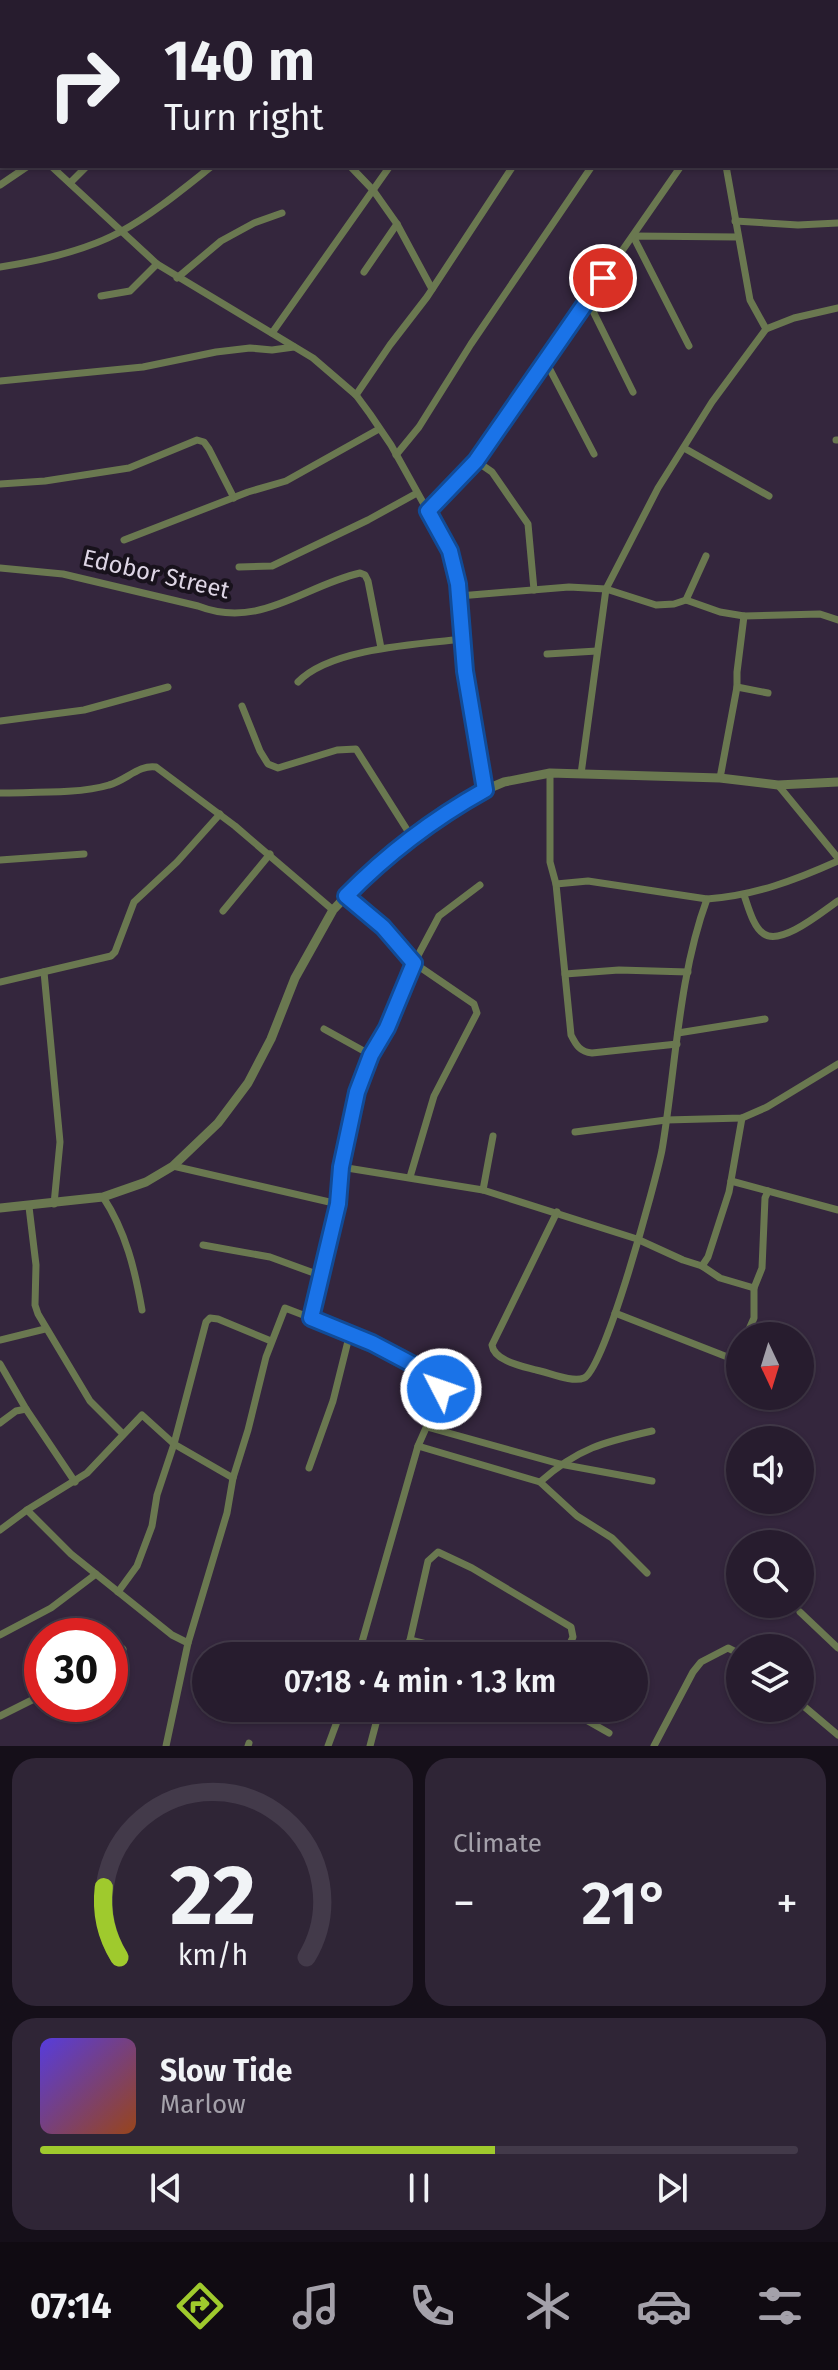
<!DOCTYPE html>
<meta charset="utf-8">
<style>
:root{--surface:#271c2e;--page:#2f2536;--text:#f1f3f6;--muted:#a4a1aa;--line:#433a4a;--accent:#9fca2d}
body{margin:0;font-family:"Fira Sans",sans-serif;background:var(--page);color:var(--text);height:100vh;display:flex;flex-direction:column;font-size:30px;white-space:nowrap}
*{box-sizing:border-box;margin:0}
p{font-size:26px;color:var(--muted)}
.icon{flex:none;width:44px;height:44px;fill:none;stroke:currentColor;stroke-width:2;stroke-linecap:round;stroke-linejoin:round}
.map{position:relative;height:1746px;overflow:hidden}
.side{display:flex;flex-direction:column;gap:12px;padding:12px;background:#150f19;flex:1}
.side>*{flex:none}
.top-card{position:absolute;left:0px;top:0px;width:838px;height:168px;box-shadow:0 2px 6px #0004,0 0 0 2px var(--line);background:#271c2e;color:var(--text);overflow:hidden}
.needle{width:52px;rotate:176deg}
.controls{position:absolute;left:726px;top:1322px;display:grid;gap:16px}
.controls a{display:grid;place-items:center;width:88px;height:88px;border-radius:50%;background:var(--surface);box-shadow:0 2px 6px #0004,0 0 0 2px var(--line);font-size:40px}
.speed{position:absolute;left:24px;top:1618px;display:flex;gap:16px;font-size:40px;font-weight:700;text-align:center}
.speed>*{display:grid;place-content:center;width:104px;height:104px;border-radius:50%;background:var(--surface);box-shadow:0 2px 6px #0004,0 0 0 2px var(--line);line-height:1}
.speed .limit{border:12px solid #d22;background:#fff;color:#111}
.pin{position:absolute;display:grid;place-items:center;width:68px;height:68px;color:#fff;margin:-34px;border:4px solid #fff;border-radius:50%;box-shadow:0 2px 8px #0007}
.me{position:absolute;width:88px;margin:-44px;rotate:311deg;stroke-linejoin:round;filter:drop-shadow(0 0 6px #0008)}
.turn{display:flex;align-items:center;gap:28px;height:168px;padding:0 32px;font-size:36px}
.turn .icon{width:104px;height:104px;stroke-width:2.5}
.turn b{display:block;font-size:56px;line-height:68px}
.big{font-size:60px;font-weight:600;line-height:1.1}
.side .tile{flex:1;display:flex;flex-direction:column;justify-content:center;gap:12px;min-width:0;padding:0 28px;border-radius:24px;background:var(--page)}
.side .dial{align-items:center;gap:0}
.dial svg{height:208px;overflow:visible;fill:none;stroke:var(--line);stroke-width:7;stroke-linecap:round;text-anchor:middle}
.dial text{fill:var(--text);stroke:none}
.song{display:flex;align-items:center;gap:24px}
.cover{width:96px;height:96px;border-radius:12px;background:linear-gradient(135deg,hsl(250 70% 55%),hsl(20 70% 35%))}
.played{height:8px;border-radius:4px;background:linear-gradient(90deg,var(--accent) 60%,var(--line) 60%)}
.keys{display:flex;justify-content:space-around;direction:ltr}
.heat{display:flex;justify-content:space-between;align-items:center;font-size:44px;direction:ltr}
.side .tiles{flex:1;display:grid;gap:12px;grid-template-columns:1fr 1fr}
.tile:last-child{grid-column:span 2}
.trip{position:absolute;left:192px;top:1642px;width:456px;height:80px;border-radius:40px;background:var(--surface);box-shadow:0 2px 6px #0004,0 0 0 2px var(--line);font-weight:600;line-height:80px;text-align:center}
.tabs{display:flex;height:128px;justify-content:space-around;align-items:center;background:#100b12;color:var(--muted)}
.tabs .icon{width:56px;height:56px}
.tabs .active{color:var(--accent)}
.tabs b{font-size:36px;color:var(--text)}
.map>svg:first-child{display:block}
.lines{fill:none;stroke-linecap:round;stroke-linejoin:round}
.minor{stroke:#6a7850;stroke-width:7}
.tertiary{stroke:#6a7850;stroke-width:9}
.route-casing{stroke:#114b97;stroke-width:20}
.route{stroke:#1a73e8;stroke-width:14}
.labels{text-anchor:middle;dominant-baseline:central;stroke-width:8;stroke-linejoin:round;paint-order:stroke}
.street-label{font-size:24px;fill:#ddd5e4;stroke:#18121c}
</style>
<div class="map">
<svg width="838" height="1746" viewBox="0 0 838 1746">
<rect width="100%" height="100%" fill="#34263d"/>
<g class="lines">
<!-- minor -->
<g class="minor">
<polyline points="16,0 17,2"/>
<polyline points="512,0 513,2"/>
<polyline points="42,2 45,0"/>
<polyline points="162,2 164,0"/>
<polyline points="292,2 295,0"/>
<polyline points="409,2 411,0"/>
<polyline points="502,2 503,0"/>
<polyline points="547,2 548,0"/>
<polyline points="631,2 634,0"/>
<polyline points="706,2 706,0"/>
<polyline points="836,13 838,13"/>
<polyline points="0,119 2,122"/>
<polyline points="836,152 838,152"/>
<polyline points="51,166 157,264 313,358 356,395 370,414 391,445 450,551 458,584 465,671 485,790"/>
<polyline points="350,166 373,190 397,224 432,289"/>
<polyline points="70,183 87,166"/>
<polyline points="0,185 28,166"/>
<polyline points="735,221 798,225 838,223"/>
<path d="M0,267c39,-6 85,-16 120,-35 33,-18 63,-43 92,-66"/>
<polyline points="364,272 397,224"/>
<polyline points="177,278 221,241 254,223 282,213"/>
<polyline points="101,296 130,291 157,264"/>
<polyline points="587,299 633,392"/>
<polyline points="766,329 794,318 838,308"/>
<polyline points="272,333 390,166"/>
<polyline points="689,346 633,236 738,237"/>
<polyline points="545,360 594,454"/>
<polyline points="0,381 143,367 216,352 250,348 272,350 294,347"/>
<polyline points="356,395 390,345 427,297 513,166"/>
<polyline points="836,440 838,440"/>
<polyline points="684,448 769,496"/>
<polyline points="396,455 419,427 471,344 592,166"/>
<polyline points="476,461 492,472 528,524 534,590"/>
<polyline points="0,484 45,481 129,468 197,440 204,442 209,449 234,498"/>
<polyline points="428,511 476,461 681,166"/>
<polyline points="124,540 248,492 286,481 379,429"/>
<polyline points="239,567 272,566 368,520 417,493"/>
<path d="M0,568l63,6 135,32c62,24 105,-20 162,-33l5,2 3,6 13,67"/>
<polyline points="459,596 569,587 606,589 656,605 674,604 686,600 720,612 744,616 737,672 737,687 720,778"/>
<polyline points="686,600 706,556"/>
<polyline points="744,616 820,614 838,620"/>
<polyline points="547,654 597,651"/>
<path d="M298,682c32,-34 121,-38 166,-43"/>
<polyline points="737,687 768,693"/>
<polyline points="242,706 260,751 268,764 278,768 337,750 356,749 411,836"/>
<polyline points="0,721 84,710 168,687"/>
<path d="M550,773v89l6,22 15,151c5,10 9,17 21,18l85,-9"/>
<polyline points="581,774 606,589 658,488 712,402 766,329 750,300 726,166"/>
<polyline points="778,785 838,858"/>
<path d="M0,793c32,-1 80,1 109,-8 16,-4 31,-21 47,-18l79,59 98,84"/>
<polyline points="0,860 84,854"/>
<path d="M556,884l32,-3 119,18c46,-3 89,-19 131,-38"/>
<path d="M744,895c4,11 9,32 20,39 18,12 59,-23 74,-33"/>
<polyline points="223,911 270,854"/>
<polyline points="44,972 60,1142 54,1204"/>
<polyline points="565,974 619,970 688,972"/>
<polyline points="0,982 111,956 115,952 134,902 177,862 220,814"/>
<polyline points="324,1029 371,1055"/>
<polyline points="678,1033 765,1019"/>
<polyline points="575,1132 666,1120 742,1118 767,1107 838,1064"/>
<polyline points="173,1166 338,1204"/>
<polyline points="341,1167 483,1190 637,1239 683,1260 702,1266 708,1257 729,1192 742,1118"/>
<polyline points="410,1177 434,1096 477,1013 474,1004 414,963 439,916 480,885"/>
<polyline points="731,1181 838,1210"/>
<polyline points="483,1190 493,1136"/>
<path d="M103,1197c23,35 32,73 39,113"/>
<polyline points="29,1207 36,1265 35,1305 38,1314 90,1401 123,1434"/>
<path d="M557,1212l-65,133c2,16 30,21 44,25 12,2 36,13 48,8 21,-9 72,-198 78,-228 14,-83 16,-172 45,-251"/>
<polyline points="203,1245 270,1257 322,1276"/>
<polyline points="702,1266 720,1278 754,1288"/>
<polyline points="615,1313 730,1358 740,1349"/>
<polyline points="311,1318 338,1204 341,1167 357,1092 371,1055 387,1028 414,963 383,927 346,896"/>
<polyline points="746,1336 754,1318 754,1288 762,1268 765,1198 768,1191"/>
<polyline points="0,1340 45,1329"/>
<polyline points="0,1364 26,1409"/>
<polyline points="0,1423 16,1411 26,1409 75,1482"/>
<polyline points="427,1427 560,1464 652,1481"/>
<polyline points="418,1446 540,1482 577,1516 612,1538 647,1573"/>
<polyline points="309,1468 333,1401 350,1333"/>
<path d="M540,1482c38,-34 64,-40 112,-51"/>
<polyline points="27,1510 87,1473 142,1415 174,1444 233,1478"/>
<polyline points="0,1530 27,1510 71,1554 172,1635 188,1643 166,1746"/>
<polyline points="118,1592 137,1566 152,1526 157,1495 174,1444 206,1322 210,1318 218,1319 271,1341"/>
<polyline points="800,1612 838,1648"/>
<polyline points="0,1635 51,1608 96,1574"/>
<polyline points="410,1640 476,1656"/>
<polyline points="188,1643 227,1513 233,1478 248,1430 266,1357 285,1308 350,1333 436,1377 441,1384 441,1394 418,1446 358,1656"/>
<polyline points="404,1656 410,1640 428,1561 438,1552 472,1568 571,1627 573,1637 564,1656"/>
<polyline points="110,1657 123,1649"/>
<polyline points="800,1703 838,1735"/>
<polyline points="565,1708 609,1733"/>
<polyline points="0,1716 42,1695"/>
<polyline points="248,1746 249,1743"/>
<polyline points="328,1746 342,1708"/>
<polyline points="370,1746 380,1708"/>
<polyline points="654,1746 693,1672 701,1662 728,1648 740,1654"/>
</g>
<!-- tertiary -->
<polyline class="tertiary" points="0,1208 103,1197 146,1182 173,1166 218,1123 248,1083 271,1039 295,978 333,910 369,872 411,836 452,808 485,790 504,782 550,773 720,778 778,785 838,782"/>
</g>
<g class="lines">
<!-- route casing -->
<g class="route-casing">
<path id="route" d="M441,1389l-5,-12 -11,-6 -53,-28 -61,-25 27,-114 3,-37 16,-75 14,-37 16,-27 27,-65 -31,-36 -37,-31c42,-43 87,-77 139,-106l-20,-119 -7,-87 -8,-33 -22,-40 48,-50 127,-183"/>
</g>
<!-- route -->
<use href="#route" class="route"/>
</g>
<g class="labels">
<!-- street labels -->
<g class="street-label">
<text transform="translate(156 574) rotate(13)">Edobor Street</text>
</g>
</g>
</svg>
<div class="controls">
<a><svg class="needle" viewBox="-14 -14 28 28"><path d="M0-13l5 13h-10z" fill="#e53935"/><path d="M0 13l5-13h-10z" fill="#a4a1aa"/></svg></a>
<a><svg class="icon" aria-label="sound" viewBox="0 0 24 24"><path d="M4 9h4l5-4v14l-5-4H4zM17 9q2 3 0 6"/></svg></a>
<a><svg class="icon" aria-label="search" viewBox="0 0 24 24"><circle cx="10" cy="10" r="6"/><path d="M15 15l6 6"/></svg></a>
<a><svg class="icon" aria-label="layers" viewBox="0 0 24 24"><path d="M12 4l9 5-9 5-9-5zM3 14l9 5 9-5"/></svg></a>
</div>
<div class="speed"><div class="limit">30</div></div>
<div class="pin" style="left:603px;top:278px;background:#d93025"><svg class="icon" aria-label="arrive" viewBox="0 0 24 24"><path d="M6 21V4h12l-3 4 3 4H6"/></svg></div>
<svg class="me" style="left:441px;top:1389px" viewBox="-20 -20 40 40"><circle r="17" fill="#1a73e8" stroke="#fff" stroke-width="3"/><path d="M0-11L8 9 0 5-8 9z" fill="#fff"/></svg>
<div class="trip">07:18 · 4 min · 1.3 km</div>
<div class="top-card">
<div class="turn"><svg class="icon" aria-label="right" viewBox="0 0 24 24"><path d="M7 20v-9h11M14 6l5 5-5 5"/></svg><div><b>140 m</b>Turn right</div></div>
</div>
</div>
<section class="side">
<div class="tiles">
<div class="tile dial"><svg viewBox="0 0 100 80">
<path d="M14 69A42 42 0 1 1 86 69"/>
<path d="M14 69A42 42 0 0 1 8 42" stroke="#9fca2d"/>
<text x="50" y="56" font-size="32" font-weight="700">22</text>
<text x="50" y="72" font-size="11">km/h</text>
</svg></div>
<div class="tile"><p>Climate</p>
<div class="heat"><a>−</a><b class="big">21°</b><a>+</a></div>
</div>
<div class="tile">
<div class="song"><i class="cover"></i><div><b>Slow Tide</b><p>Marlow</p></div></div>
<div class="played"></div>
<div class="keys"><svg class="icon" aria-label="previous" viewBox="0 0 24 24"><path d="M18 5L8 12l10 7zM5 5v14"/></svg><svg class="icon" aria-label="pause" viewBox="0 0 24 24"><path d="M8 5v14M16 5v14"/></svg><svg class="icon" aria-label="next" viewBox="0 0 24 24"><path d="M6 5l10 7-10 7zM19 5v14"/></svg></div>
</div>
</div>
</section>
<nav class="tabs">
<b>07:14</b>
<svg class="icon active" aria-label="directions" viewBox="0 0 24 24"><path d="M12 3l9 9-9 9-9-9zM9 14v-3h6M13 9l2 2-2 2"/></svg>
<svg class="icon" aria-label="music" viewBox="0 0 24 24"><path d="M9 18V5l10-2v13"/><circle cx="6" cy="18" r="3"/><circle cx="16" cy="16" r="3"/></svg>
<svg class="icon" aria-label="phone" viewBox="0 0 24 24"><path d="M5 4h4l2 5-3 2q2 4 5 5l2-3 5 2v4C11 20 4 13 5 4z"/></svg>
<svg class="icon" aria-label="climate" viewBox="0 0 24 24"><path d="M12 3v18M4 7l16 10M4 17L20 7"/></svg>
<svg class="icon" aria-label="car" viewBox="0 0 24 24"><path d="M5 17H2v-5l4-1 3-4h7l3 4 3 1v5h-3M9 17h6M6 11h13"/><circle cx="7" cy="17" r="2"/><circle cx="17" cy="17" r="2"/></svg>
<svg class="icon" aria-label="filters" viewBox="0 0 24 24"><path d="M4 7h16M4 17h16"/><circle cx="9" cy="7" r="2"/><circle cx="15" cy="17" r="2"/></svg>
</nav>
